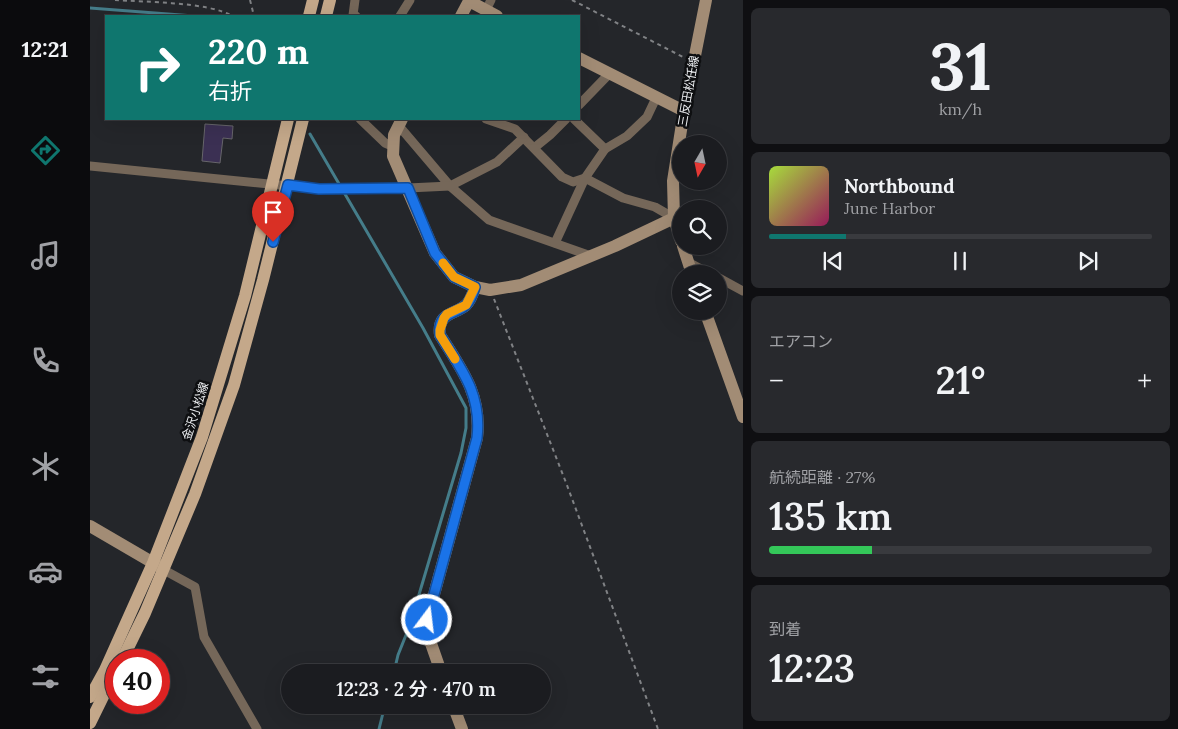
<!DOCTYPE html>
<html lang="ja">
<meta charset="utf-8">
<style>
:root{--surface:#1b1c20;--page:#28292d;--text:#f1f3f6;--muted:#a0a1a5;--line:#393a3e;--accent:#0f766e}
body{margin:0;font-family:Lora,"Noto Sans JP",serif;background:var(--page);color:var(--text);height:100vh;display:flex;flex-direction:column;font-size:19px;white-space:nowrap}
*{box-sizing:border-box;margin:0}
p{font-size:16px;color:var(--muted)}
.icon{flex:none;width:28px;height:28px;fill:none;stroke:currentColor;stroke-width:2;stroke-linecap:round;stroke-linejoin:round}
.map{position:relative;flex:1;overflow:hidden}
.panel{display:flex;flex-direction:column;gap:8px;padding:8px;background:#0f0f12;width:435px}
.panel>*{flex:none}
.banner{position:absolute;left:15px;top:15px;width:475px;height:105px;border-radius:0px;box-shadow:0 5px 20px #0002,0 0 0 1px var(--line);background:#0f766e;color:#fff;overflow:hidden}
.needle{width:32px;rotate:189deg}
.tools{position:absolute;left:582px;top:135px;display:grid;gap:10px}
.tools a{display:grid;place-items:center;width:55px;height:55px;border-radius:50%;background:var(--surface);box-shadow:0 5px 20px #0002,0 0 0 1px var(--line);font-size:25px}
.speed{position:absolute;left:15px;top:649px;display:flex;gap:10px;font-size:25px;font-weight:700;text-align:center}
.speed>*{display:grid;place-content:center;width:65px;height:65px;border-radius:50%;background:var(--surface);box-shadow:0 5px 20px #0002,0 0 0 1px var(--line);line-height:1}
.speed .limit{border:8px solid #d22;background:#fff;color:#111}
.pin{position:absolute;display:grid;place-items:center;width:42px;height:42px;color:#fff;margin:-51px -21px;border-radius:50% 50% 50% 0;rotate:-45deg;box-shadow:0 0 5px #0007}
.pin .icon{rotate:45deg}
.me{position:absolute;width:55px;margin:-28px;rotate:15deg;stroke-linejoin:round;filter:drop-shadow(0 0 4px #0008)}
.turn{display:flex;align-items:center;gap:18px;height:105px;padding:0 20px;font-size:22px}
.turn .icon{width:65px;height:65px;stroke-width:2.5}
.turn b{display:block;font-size:35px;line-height:42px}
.big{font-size:38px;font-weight:600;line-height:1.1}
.panel .widget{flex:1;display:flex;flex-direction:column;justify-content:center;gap:8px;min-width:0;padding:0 18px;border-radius:8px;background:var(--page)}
.panel .dial{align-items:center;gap:0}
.dial b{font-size:65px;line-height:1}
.song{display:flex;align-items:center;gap:15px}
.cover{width:60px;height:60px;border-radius:8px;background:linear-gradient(135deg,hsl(80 70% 55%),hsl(330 70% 35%))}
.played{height:5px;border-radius:2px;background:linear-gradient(90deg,var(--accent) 20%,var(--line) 20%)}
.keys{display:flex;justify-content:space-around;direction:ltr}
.heat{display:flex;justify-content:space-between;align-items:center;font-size:28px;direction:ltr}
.charge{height:8px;border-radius:4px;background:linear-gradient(90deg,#34c759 27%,var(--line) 0)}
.trip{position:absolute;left:191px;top:664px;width:270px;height:50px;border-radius:25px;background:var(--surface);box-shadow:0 5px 20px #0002,0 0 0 1px var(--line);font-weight:600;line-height:50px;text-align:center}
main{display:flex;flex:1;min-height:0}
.menu{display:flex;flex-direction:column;width:90px;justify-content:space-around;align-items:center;background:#0b0b0d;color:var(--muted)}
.menu .icon{width:35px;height:35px}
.menu .selected{color:var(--accent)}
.menu b{font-size:22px;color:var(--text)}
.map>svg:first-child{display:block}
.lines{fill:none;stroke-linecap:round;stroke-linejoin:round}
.stream{stroke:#457d8a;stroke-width:3}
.building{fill:#3b3053;stroke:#66656a}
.path{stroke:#808285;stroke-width:2;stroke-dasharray:4 4;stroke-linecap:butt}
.street{stroke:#756759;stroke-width:9}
.secondary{stroke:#a28c75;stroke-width:12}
.primary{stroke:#c4a88a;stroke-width:12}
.route-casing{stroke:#114b97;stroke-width:12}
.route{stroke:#1a73e8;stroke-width:9}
.slow{stroke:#f59e0b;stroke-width:9}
.labels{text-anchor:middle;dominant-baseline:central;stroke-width:5;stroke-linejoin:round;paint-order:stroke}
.street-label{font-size:12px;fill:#eef0f3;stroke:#0e0f11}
</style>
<main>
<nav class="menu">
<b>12:21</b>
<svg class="icon selected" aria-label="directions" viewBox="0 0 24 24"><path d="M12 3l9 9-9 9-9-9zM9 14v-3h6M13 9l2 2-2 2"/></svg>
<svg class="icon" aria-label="music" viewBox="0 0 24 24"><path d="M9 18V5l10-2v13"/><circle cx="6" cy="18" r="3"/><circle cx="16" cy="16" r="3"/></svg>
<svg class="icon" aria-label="phone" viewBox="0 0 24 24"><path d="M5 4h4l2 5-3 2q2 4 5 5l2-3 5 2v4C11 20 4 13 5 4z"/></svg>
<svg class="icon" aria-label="climate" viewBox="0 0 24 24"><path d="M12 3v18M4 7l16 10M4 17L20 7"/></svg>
<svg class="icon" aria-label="car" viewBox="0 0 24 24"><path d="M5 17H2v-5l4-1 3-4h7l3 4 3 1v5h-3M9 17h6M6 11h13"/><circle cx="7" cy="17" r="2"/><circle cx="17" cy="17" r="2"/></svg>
<svg class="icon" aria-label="filters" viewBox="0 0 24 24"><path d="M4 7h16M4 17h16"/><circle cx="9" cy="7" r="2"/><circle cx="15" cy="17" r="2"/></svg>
</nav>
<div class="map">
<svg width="653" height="729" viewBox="0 0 653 729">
<rect width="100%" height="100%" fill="#24262a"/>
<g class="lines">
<!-- stream -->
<g class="stream">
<polyline points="0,8 104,16"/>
<polyline points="220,134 333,328 376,408 376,428 371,453 320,625 308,655 304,672"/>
<polyline points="289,729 295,705"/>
</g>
</g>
<!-- building -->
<polygon class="building" points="115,124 143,126 142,139 133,138 130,163 112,161"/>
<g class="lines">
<!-- path -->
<g class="path">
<path d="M25,0c28,2 95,2 117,16"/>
<polyline points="160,0 164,16"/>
<polyline points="482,0 593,57"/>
<polyline points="404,299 475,480 568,729"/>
</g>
<!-- street -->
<g class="street">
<polyline points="265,0 263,15 266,16"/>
<polyline points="396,10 401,0"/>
<polyline points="310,16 320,0"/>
<polyline points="489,105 519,74"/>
<polyline points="270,119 295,143 302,146"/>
<polyline points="396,119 425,129 472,177 483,182 495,178 533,198 565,207 584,218"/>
<polyline points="484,119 515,149"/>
<polyline points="309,126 360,186 399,220 501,256"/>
<polyline points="444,148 460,135 476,119"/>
<polyline points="0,166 229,189 318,188 360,186 407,162 434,137"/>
<polyline points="465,243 495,178 515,149 537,136 557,117 566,98"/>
<polyline points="598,262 620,274"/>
<polyline points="629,278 653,291"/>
<polyline points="74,570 105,587 114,637 167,729"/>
</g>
<!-- secondary -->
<g class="secondary">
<polyline points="371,16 379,1 407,16"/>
<polyline points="489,58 594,111"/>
<polyline points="312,119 304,135 303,156 345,253 364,277 385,287 400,290 431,285 525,246 584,218"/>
<polyline points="591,241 584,218 583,181 594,111 616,0"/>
<polyline points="593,246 602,274"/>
<polyline points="615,311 653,417"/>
<polyline points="0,526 72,568"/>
<path d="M351,672l-14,-40v-12l50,-182c5,-42 -15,-69 -37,-103 -3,-23 15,-20 26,-30 5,-5 7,-12 9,-18"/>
<polyline points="363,705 372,729"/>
</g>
<!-- primary -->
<g class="primary">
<polyline points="219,16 223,0"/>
<polyline points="236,16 240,0"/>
<polyline points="32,660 55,613 105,494 144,385 173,280 213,119"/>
<polyline points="0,697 15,670 63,563 112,437 155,296 198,119"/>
<polyline points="0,723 26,670"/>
</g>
</g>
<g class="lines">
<!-- route casing -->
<g class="route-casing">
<path id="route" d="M183,242l15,-57 31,4 89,-1 27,65 19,24 21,10c-2,6 -4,13 -9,18 -11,10 -29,7 -26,30 22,35 42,60 37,103l-50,182"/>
</g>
<!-- route -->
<use href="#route" class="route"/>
<!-- slow -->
<polyline class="slow" points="353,263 364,277 385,287 376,305 357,314 354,318 350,330 350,335 365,359"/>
</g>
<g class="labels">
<!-- street labels -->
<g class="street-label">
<text transform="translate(598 91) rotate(-80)">三反田松任線</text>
<text transform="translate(105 411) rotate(-72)">金沢小松線</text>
</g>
</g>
</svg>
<div class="tools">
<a><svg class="needle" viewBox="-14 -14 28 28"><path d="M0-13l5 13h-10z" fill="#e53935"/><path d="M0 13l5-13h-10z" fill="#a0a1a5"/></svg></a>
<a><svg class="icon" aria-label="search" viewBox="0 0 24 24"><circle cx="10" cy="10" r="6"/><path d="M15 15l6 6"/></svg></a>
<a><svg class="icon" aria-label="layers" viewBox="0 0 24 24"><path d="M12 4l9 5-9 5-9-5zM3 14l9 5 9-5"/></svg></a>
</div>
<div class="speed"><div class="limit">40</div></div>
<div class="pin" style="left:183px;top:242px;background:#d93025"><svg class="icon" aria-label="arrive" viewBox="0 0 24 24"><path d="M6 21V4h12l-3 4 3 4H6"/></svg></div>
<svg class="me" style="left:337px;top:620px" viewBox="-20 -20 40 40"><circle r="17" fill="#1a73e8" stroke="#fff" stroke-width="3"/><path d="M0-11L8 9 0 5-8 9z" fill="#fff"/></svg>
<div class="trip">12:23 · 2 分 · 470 m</div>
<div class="banner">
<div class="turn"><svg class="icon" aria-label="right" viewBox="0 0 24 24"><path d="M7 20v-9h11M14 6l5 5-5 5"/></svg><div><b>220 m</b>右折</div></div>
</div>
</div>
<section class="panel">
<div class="widget dial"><b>31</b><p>km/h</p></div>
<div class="widget">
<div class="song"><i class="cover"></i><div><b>Northbound</b><p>June Harbor</p></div></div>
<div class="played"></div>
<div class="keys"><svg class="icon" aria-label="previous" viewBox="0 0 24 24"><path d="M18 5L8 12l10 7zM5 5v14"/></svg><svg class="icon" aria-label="pause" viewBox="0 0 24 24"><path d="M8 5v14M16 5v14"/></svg><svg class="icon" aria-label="next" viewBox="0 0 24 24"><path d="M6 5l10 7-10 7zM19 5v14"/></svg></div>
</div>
<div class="widget"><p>エアコン</p>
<div class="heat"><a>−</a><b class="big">21°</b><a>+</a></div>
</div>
<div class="widget"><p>航続距離 · 27%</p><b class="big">135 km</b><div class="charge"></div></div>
<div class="widget"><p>到着</p><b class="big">12:23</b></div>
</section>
</main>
